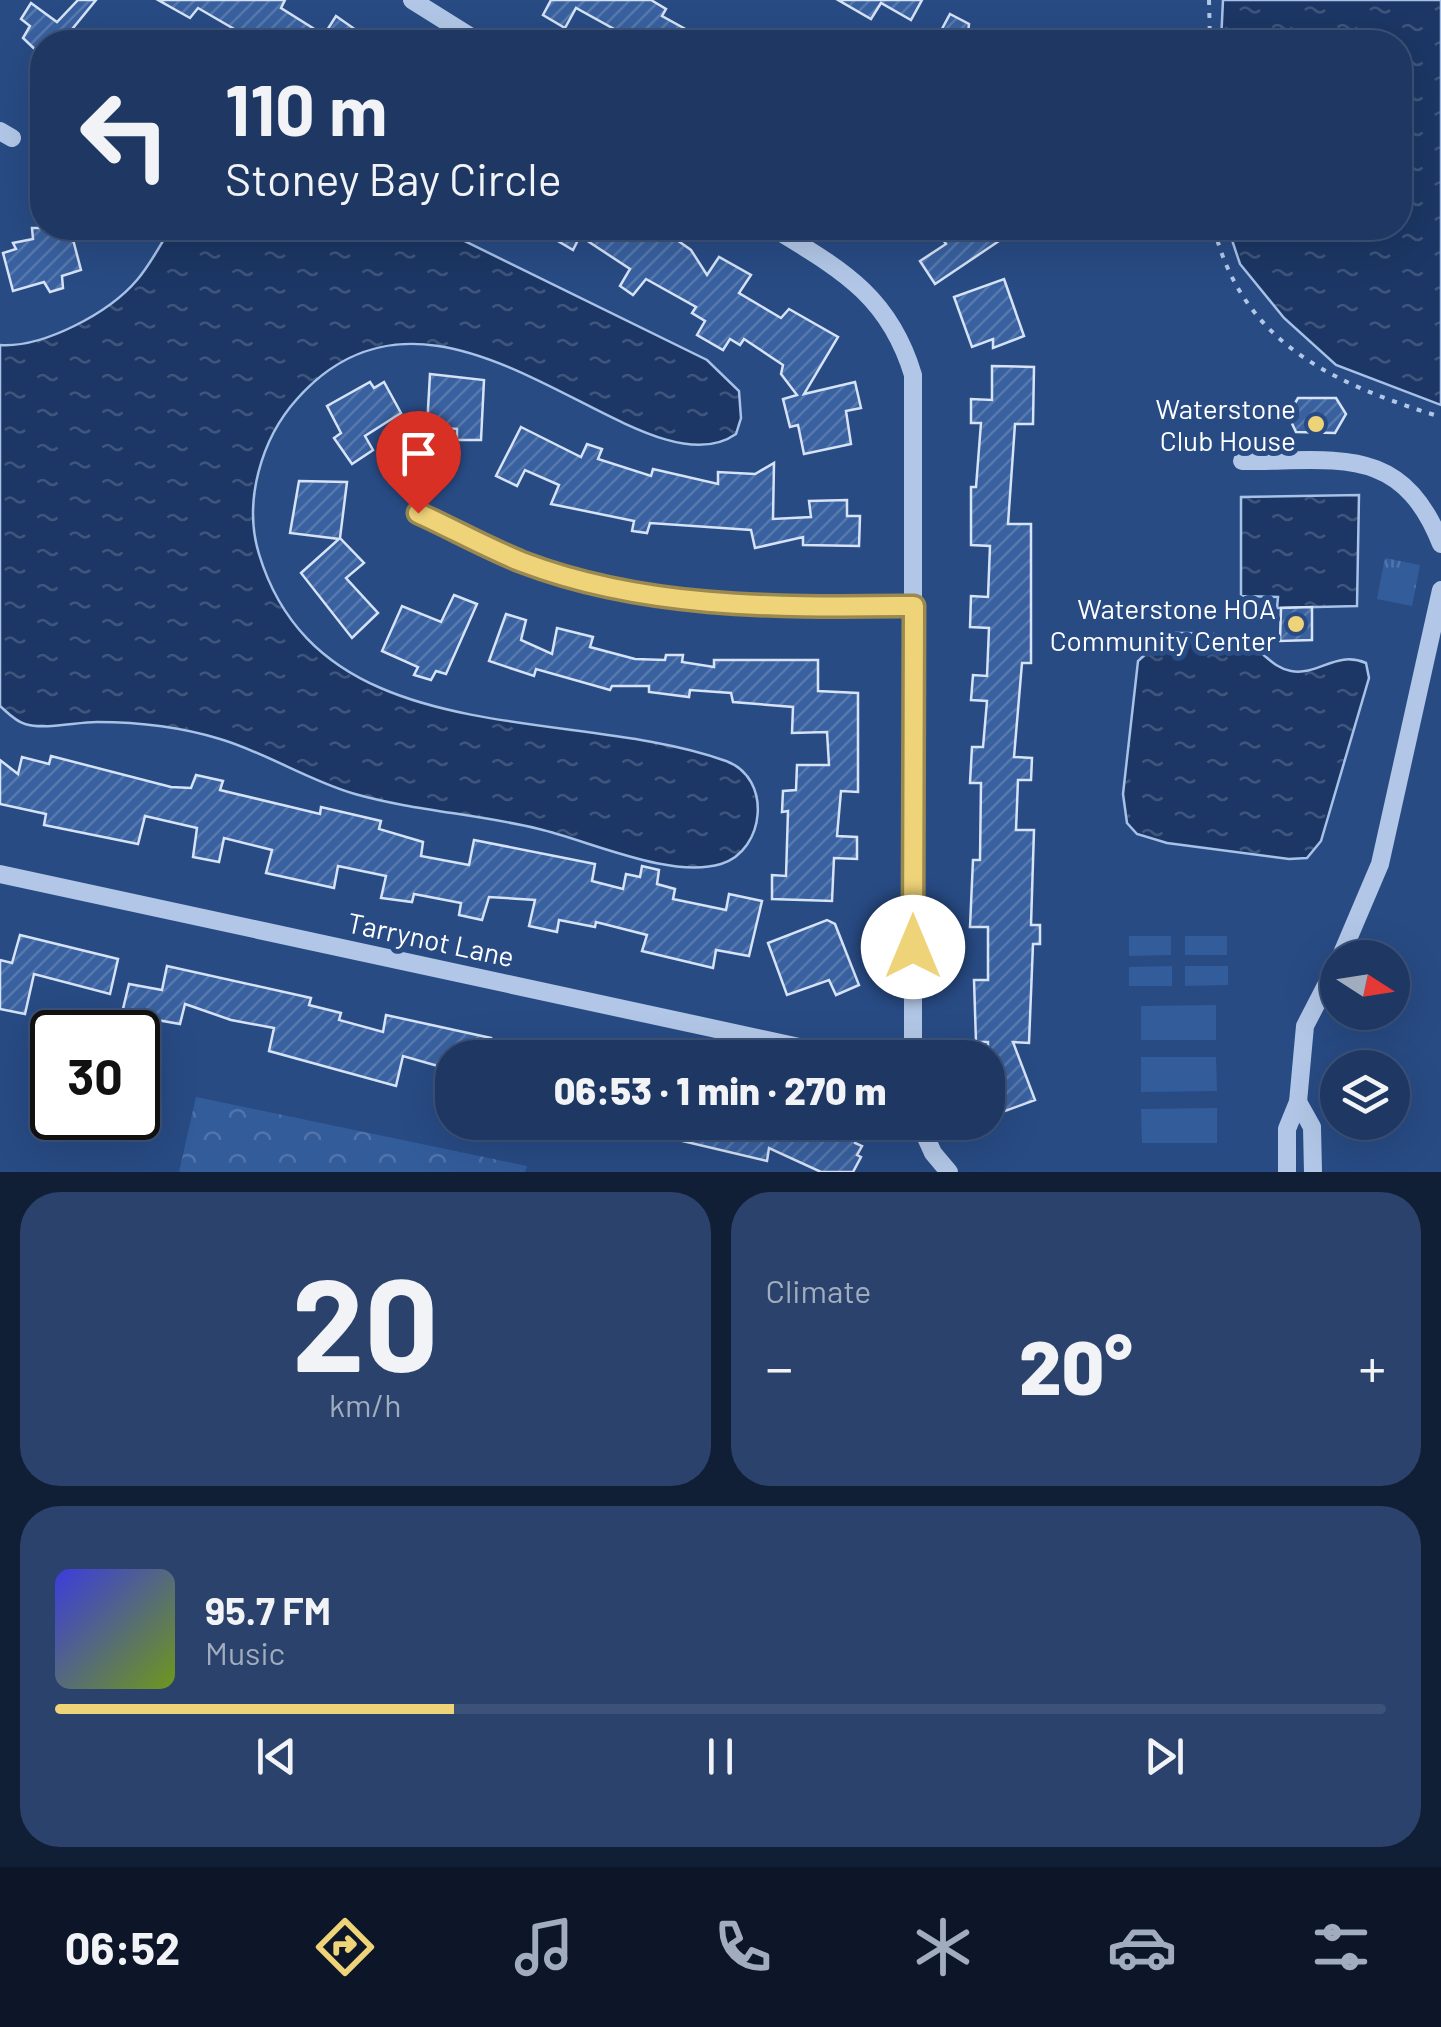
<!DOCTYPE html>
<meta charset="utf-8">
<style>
:root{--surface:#1e3863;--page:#2b436c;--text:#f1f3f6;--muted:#a1acbe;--line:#3c5278;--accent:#eed379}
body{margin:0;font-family:Barlow,sans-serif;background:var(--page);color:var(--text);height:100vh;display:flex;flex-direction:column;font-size:38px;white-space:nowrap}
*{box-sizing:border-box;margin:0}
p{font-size:32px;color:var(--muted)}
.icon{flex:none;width:55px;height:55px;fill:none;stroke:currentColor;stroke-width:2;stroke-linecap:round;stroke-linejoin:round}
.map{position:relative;height:1172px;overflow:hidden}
.panel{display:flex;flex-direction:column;gap:20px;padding:20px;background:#101f36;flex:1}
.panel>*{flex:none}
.guide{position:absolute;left:30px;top:30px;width:1382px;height:210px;border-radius:40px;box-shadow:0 10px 40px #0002,0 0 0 2px var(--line);background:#1e3863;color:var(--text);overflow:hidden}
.needle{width:65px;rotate:102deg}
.controls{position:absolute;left:1320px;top:940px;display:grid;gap:20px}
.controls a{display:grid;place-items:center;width:90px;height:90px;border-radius:50%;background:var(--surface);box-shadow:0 10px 40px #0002,0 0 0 2px var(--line);font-size:50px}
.speed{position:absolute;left:30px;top:1010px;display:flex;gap:20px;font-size:50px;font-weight:700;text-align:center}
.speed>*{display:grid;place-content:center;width:130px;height:130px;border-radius:50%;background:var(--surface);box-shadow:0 10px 40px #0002,0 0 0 2px var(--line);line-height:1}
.speed .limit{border:5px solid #111;border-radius:15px;background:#fff;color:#111}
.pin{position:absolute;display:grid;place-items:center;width:85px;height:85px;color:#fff;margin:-102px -42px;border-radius:50% 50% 50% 0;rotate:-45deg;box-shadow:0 0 10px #0007}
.pin .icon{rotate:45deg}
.me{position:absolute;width:110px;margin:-55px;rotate:0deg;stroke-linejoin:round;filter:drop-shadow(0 0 8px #0008)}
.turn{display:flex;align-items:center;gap:35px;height:210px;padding:0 30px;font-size:45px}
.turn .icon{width:130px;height:130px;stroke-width:2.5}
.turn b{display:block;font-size:70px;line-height:85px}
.big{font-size:75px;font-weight:800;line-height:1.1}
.panel .widget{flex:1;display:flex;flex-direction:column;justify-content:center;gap:15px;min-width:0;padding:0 35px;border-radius:40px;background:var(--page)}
.panel .dial{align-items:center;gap:0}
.dial b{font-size:130px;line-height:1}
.song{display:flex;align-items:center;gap:30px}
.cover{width:120px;height:120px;border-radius:15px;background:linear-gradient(135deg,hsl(240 70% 55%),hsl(80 70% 35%))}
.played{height:10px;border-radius:5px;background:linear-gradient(90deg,var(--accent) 30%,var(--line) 30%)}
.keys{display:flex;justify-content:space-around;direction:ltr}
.heat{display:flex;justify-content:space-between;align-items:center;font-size:55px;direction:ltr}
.panel .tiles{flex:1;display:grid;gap:20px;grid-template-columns:1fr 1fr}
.widget:last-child{grid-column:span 2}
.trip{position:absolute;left:435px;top:1040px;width:570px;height:100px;border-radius:40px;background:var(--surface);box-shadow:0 10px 40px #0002,0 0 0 2px var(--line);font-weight:800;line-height:100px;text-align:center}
.dock{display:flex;height:160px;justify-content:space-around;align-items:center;background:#0c1628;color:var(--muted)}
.dock .icon{width:70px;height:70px}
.dock .on{color:var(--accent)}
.dock b{font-size:45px;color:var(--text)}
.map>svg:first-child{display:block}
.grass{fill:url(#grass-tufts)}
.forest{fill:url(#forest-crowns)}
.pitch{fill:#335c9b}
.water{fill:url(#water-ripples);stroke:#a7c1e7;stroke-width:2.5}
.building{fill:url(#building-hatch);stroke:#d6e2f6;stroke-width:2.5}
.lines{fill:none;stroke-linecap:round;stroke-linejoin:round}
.path{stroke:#b2c7e7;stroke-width:4;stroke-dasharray:5 8;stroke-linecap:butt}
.minor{stroke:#b2c7e7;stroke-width:18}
.route-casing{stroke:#9b894f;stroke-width:25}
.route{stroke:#eed379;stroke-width:18}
.poi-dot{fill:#eed379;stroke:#284b84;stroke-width:4}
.labels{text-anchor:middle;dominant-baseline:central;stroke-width:10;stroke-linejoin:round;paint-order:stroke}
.poi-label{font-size:28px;fill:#fff;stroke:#284b84;text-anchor:end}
.street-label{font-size:28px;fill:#fff;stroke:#284b84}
</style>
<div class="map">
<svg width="1441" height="1172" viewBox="0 0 1441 1172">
<defs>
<pattern id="grass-tufts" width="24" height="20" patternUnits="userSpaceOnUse" patternTransform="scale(2.5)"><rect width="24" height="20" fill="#335c9b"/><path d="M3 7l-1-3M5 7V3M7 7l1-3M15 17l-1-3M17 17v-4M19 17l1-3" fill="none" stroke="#5274aa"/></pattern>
<pattern id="forest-crowns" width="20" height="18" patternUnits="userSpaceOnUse" patternTransform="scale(2.5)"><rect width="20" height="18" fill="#335c9b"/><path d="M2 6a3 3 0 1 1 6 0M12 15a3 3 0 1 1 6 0" fill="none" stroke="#5274aa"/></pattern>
<pattern id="water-ripples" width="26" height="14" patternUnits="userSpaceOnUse" patternTransform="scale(2.5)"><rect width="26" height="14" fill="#1c3765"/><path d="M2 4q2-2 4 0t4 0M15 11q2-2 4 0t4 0" fill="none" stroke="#3e557c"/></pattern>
<pattern id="building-hatch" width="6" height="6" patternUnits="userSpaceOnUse" patternTransform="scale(2.5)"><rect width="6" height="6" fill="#3961a0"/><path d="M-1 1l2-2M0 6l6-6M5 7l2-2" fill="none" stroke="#5779ae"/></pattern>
</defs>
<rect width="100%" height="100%" fill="#284b84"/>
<!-- grass -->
<polygon class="grass" points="1385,558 1420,565 1412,606 1377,599"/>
<!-- forest -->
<polygon class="forest" points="196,1097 527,1166 525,1172 179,1172"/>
<!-- pitch -->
<g class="pitch">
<polygon points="1129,936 1171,936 1171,955 1129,956"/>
<rect x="1185" y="936" width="42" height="19"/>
<polygon points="1172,966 1172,986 1129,986 1129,967"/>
<polygon points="1185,966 1228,966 1228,985 1185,986"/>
<polygon points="1216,1005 1216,1040 1141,1040 1141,1006"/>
<polygon points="1141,1057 1216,1057 1217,1091 1141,1092"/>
<polygon points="1217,1108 1217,1143 1142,1143 1141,1109"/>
</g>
<!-- water -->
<g class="water">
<polygon points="1223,0 1441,0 1441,405 1336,365 1284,318 1240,264 1228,228 1400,228 1400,42 1221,42"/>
<path d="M171,228h267l269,132 32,31 2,27 -5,16c-95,67 -292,-201 -439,-35 -36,40 -54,103 -38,155 61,201 313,151 467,207 47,17 39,90 -5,103 -51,15 -131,-23 -182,-35 -60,-15 -124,-18 -184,-35 -46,-13 -88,-41 -135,-55 -39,-12 -81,-17 -123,-17 -21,0 -52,8 -72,2 -10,-3 -17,-11 -25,-18v-361c43,3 109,-32 137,-65 13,-15 23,-35 34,-52z"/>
<polygon points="1359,495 1357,606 1277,608 1278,597 1241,596 1241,497"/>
<path d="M1168,633c26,0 61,-2 84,13 14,9 22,22 39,25 28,5 45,-21 75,-8l3,15 -48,163 -14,17 -18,1 -122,-16 -30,-9 -10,-11 -4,-29 15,-133z"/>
</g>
<!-- building -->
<g class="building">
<polygon points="78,0 96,0 69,33 83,42 42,42 42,56 23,38 30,26 21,19 31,3 57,22"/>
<polygon points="158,0 285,0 281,8 324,35 336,16 356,30 349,42 242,42 246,36 198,8 190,18"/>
<polygon points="551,0 651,0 666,9 662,16 709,42 618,42 623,34 576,8 565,28 543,15"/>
<polygon points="838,0 922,0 911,20 881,3 871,19"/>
<polygon points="950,14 969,24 967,42 935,42"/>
<polygon points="32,228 70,228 81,270 62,276 63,288 50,292 44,282 13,291 3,253 16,249 13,243 33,239"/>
<polygon points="560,228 680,228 674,238 691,250 707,275 719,257 751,275 739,293 781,318 789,309 838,337 804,394 855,382 861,408 846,411 851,444 804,454 798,425 790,427 783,399 797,395 781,374 783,365 744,339 740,345 730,339 723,350 697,335 705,321 692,313 696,307 646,279 633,295 620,286 630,269 580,236 573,250 553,238"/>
<polygon points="935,228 990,228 999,241 935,284 920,261 946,244"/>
<polygon points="1004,279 1024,336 993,348 993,339 972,347 954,297"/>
<polygon points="992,366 1034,367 1033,424 1015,424 1008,524 1031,524 1031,663 1022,663 1014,757 1032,758 1031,780 1018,780 1016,830 1034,830 1031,925 1040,925 1040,944 1033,944 1029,1043 1013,1042 1035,1100 1005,1111 988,1078 988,1042 976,1042 974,980 988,980 988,927 970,927 973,860 980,860 981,783 970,783 972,747 983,747 987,701 971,700 973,675 987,676 989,628 970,627 971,596 988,597 990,546 971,545 971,487 976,487 981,423 971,423 971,399 992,400"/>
<polygon points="430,374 484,380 481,440 457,440 457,429 427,427"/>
<polygon points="370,382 374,388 384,382 401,413 365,436 373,450 352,464 334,438 341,433 327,406"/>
<polygon points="1298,398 1336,398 1346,414 1335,433 1296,432 1288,415"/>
<polygon points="521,427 581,457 587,444 602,449 598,459 651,476 653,469 718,484 718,472 755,474 774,463 773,519 811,517 809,501 847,500 847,516 860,516 859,546 803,545 803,537 755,548 751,530 650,523 647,533 632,531 634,521 551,504 559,485 525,470 517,486 496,476"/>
<polygon points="299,481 347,482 340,538 364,563 346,578 378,613 352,638 301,573 339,539 290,533"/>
<polygon points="454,595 477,604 446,674 436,671 431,680 414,675 418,667 382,651 402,606 441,622"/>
<polygon points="1312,607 1312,640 1280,641 1281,608"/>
<polygon points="506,614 526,620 521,640 552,654 557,628 593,637 590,647 635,659 665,660 666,655 683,655 682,662 714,667 714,660 818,660 818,691 858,693 858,792 841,791 837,836 857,837 857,859 834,858 832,901 772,899 772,875 786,876 788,811 782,812 783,791 796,790 797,765 829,765 827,732 792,733 793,707 733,702 731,693 690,690 689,697 649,692 649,686 612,686 610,690 536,669 534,676 489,661"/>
<polygon points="51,756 171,787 191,788 196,775 223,781 220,790 320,814 321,807 381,821 379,829 423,842 421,856 469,865 474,840 595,864 592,881 623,889 626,874 640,877 642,866 659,870 657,884 675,889 673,899 726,910 729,894 762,901 749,956 716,950 713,968 642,951 647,935 596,922 595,927 559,920 557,932 529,926 535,900 489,897 482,920 459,915 461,903 414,894 412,902 381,898 386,876 338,866 334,888 266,873 272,850 224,838 219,862 193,857 197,828 145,816 138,844 44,825 46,814 0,804 0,760 18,774 22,757 49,764"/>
<polygon points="827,920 835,924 859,985 836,995 829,980 787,995 768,943"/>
<polygon points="20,935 118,959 110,994 34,974 25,1014 0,1009 0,960 12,963"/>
<polygon points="167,966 311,998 309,1005 341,1013 339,1020 383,1032 386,1015 491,1038 486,1058 452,1058 452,1070 403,1056 396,1086 269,1051 274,1028 231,1020 185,1004 180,1024 157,1020 154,1032 136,1027 138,1016 122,1013 129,984 162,990"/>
<polygon points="637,1122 828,1122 856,1136 855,1143 862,1146 857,1155 861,1157 853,1172 821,1172 769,1148 767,1161 636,1130"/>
</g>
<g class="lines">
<!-- path -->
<g class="path">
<polyline points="1209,0 1210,42"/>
<path d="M1214,228c29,117 123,157 227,189"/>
</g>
<!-- minor -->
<g class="minor">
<polyline points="412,0 479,42"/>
<polyline points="0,131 12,138"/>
<path d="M773,228c67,41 116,67 140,147v683"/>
<path d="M1242,461c93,1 159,-19 199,83"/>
<path d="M419,513c34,16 68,35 103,49 126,49 260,45 392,44"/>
<polyline points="0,874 850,1058"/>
<polyline points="1340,958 1380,864 1441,590"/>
<polyline points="1298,1102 1312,1127 1313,1172"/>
<polyline points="919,1122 933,1153 949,1172"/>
<polyline points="1287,1172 1287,1129 1298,1102 1305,1026 1338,962"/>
</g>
</g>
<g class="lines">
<!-- route casing -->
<g class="route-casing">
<path id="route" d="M418,513c35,16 69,35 104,49 126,48 259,45 392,44l-1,341"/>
</g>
<!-- route -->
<use href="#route" class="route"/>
</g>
<!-- markers -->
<g class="poi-dot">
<circle cx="1316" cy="424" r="10"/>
<circle cx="1296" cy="624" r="10"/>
</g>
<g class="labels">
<!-- poi labels -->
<g class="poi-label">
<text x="1296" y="408">Waterstone<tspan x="1296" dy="32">Club House</tspan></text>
<text x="1276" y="608">Waterstone HOA<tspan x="1276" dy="32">Community Center</tspan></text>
</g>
<!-- street labels -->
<g class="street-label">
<text transform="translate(431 939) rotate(12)">Tarrynot Lane</text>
</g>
</g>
</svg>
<div class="controls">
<a><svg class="needle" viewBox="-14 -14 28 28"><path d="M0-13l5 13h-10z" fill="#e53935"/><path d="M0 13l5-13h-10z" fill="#a1acbe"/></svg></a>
<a><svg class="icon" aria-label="layers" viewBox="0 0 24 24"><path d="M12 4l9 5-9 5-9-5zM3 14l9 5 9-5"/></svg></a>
</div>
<div class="speed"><div class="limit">30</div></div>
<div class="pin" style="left:418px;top:513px;background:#d93025"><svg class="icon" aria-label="arrive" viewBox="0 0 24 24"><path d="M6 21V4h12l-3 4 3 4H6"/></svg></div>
<svg class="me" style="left:913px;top:947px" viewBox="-20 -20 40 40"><circle r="19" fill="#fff"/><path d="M0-13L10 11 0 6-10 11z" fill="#eed379"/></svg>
<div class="trip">06:53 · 1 min · 270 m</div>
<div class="guide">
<div class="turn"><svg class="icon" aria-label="left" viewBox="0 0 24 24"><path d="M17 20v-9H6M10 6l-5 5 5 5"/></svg><div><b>110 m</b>Stoney Bay Circle</div></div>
</div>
</div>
<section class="panel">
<div class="tiles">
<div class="widget dial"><b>20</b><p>km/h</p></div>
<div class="widget"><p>Climate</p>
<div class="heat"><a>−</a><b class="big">20°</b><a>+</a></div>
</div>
<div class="widget">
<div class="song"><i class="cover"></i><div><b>95.7 FM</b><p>Music</p></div></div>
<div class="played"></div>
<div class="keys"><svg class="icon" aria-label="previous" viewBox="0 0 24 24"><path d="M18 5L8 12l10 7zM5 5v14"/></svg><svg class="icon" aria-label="pause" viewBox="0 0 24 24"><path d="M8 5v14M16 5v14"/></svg><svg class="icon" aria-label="next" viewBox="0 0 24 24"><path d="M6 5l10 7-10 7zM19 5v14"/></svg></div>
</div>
</div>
</section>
<nav class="dock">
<b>06:52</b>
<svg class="icon on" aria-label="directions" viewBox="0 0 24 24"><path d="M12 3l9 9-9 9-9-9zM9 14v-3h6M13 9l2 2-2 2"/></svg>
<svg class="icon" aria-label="music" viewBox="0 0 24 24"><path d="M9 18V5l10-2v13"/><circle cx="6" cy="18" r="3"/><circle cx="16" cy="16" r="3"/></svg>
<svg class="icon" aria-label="phone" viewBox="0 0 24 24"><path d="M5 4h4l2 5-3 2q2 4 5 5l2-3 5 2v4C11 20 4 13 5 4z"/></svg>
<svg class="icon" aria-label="climate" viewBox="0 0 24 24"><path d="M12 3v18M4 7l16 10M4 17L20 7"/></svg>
<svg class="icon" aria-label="car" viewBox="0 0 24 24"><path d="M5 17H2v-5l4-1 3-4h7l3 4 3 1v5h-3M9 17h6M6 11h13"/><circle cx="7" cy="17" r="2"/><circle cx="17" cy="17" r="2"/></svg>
<svg class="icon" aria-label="filters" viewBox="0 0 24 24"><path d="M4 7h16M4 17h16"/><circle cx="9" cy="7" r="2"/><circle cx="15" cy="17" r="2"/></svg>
</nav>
